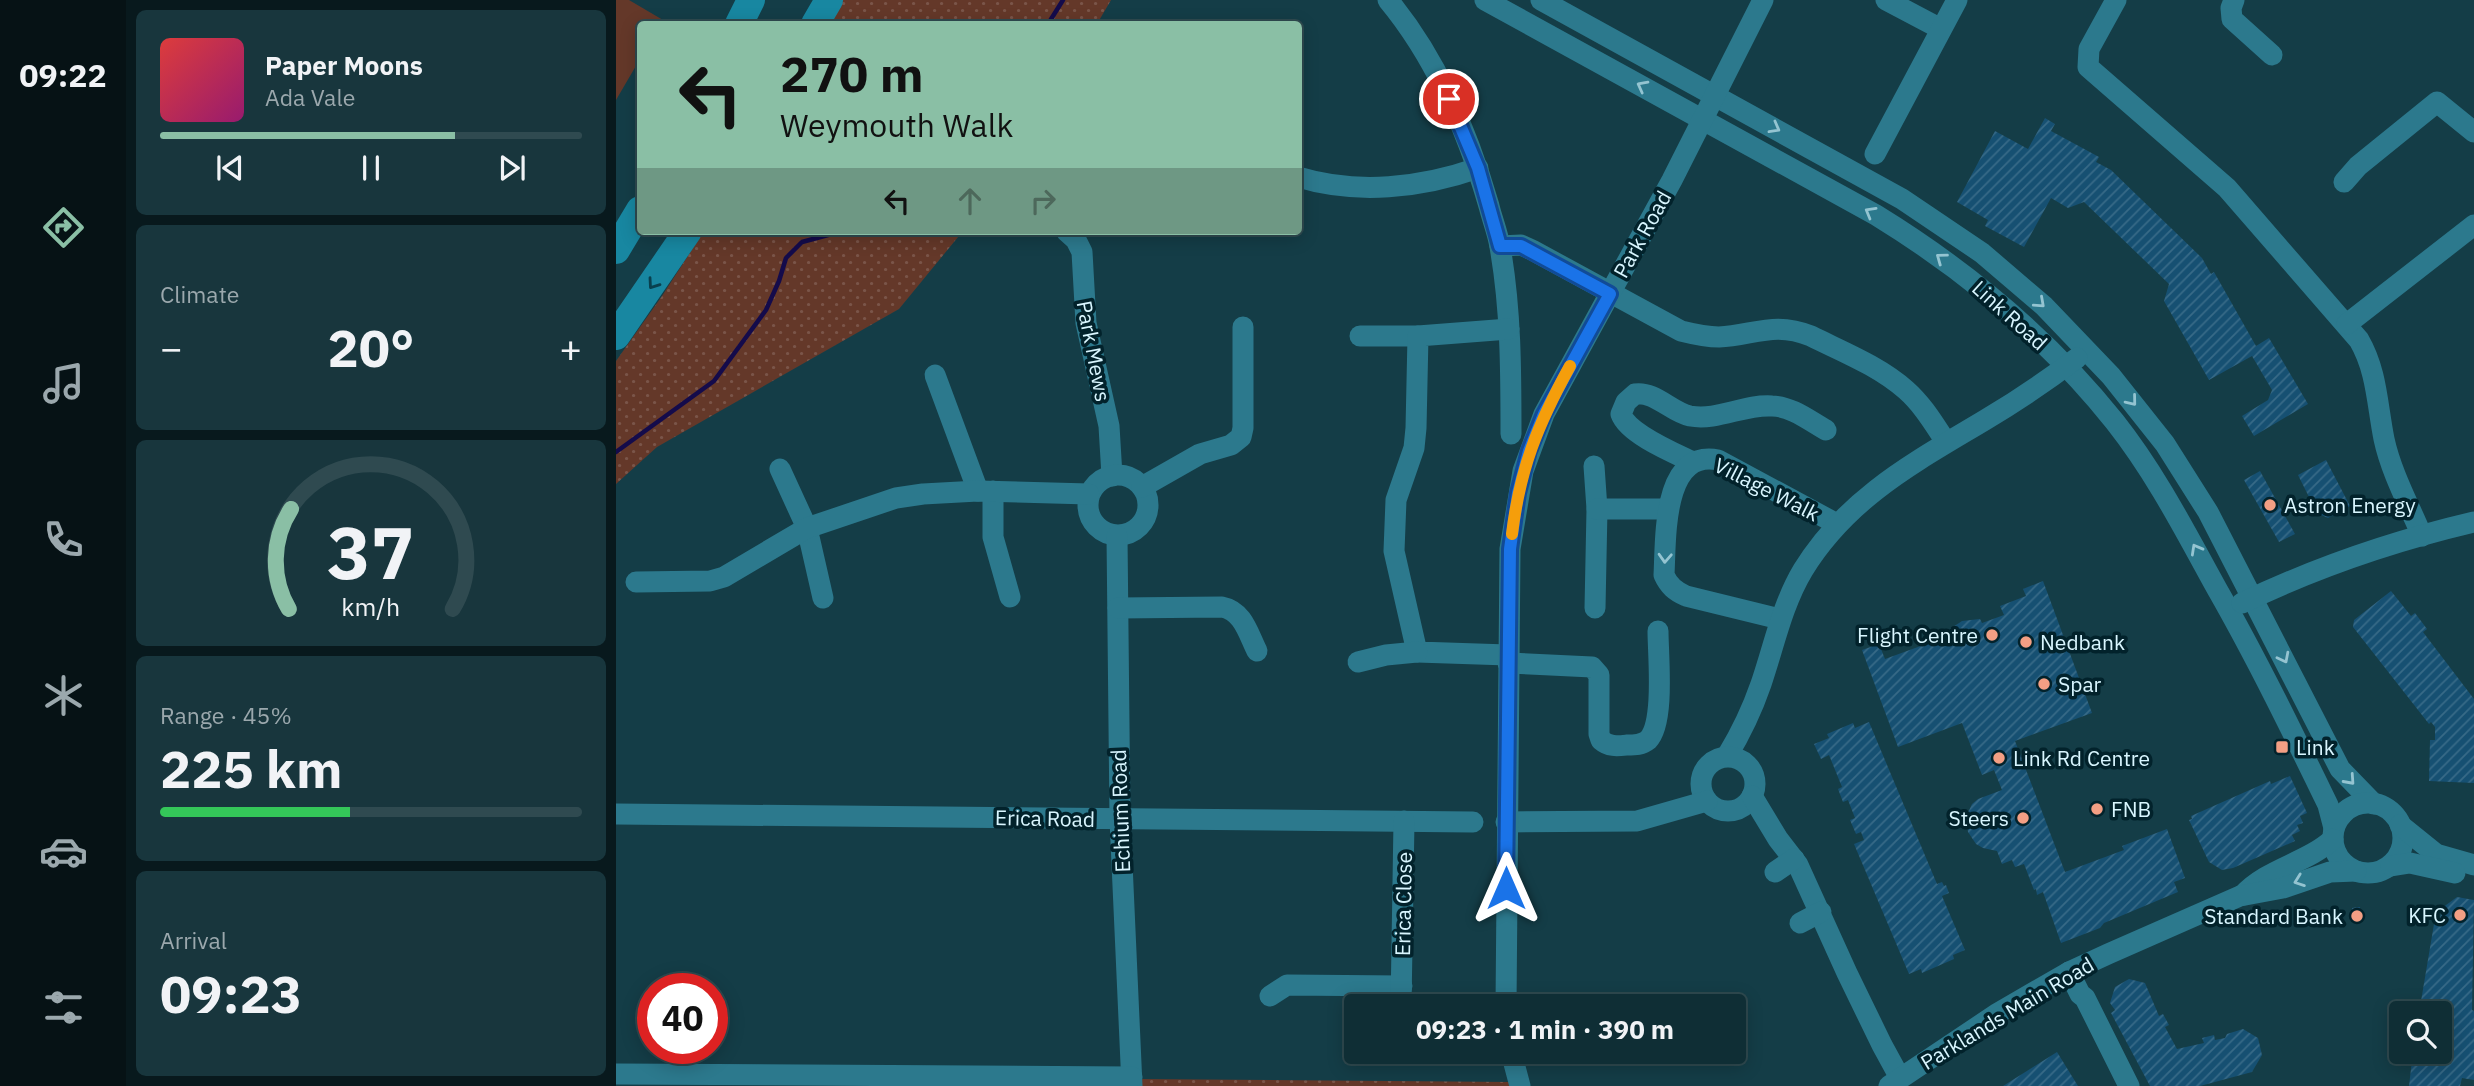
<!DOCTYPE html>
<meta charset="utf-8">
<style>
:root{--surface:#0f2e35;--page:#18363d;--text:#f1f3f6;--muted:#9ba8ad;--line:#2f4a50;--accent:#8abfa5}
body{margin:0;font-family:"IBM Plex Sans",sans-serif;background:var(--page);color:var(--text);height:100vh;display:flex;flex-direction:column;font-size:26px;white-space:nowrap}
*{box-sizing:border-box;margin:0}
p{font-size:23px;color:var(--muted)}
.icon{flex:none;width:38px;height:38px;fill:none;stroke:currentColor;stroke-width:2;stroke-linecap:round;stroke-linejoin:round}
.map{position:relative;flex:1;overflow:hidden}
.drawer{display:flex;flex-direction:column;gap:10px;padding:10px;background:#08191d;width:490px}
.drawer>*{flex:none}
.banner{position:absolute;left:21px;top:21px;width:665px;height:214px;border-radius:7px;box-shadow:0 4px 18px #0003,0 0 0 2px var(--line);background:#8abfa5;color:#111;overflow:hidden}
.tools{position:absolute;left:1773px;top:1001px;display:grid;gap:14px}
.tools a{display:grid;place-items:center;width:63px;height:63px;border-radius:7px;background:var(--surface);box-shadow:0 4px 18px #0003,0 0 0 2px var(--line);font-size:35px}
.speed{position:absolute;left:21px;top:973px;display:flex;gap:14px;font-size:35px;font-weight:700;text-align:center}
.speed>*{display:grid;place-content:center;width:91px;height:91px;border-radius:50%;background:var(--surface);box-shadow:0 4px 18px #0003,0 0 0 2px var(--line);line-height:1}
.speed .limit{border:10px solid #d22;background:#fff;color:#111}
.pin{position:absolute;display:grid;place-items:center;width:60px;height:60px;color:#fff;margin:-30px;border:4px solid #fff;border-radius:50%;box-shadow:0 2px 7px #0007}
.me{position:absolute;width:77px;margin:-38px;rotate:0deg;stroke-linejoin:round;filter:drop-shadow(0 0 5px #0008)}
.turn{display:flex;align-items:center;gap:24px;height:147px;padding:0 28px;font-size:32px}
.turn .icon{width:91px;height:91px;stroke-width:2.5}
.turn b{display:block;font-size:49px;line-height:60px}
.lanes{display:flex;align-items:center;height:66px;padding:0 28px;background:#0003;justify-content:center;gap:35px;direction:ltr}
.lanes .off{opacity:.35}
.big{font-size:52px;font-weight:800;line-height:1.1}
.drawer .widget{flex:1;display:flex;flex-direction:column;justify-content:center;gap:10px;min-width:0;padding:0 24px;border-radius:10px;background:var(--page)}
.drawer .dial{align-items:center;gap:0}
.dial svg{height:182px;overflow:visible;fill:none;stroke:var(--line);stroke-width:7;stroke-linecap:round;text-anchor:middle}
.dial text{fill:var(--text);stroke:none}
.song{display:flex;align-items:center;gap:21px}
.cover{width:84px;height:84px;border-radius:10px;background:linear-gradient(135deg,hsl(0 70% 55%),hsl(320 70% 35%))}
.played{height:7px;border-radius:4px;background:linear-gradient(90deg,var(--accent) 70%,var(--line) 70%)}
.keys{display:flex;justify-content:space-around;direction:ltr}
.heat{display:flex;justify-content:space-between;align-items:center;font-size:38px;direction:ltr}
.charge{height:10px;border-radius:5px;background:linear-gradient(90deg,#34c759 45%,var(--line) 0)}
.trip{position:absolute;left:728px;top:994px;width:402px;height:70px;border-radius:7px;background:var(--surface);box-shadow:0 4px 18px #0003,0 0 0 2px var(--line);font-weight:800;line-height:70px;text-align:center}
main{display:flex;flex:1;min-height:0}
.dock{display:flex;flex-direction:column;width:126px;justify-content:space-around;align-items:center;background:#061215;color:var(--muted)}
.dock .icon{width:49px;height:49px}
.dock .current{color:var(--accent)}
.dock b{font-size:32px;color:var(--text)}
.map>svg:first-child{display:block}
.grass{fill:url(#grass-dots)}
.pitch{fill:#643829}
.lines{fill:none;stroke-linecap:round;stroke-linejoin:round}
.stream{stroke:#140b4b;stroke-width:4.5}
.building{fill:url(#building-hatch)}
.minor{stroke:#2c798d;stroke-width:21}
.major{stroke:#1887a1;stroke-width:28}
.oneway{stroke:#94c4d1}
.oneway2{stroke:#09404e}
.route-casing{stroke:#114b97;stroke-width:18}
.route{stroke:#1a73e8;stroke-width:12}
.slow{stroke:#f59e0b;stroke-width:12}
.poi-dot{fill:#f39f84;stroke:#02222b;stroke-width:2.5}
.labels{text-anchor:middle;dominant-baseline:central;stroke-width:7;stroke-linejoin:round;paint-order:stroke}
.street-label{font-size:21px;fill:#d9f6ff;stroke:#02222b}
.poi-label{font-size:21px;fill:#d9f6ff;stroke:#02222b;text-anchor:start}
</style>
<main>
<nav class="dock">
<b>09:22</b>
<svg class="icon current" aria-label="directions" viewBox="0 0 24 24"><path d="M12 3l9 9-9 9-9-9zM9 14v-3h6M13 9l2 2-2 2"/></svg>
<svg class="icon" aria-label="music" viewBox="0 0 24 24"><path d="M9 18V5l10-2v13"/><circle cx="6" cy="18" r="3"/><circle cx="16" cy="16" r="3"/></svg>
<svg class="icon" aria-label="phone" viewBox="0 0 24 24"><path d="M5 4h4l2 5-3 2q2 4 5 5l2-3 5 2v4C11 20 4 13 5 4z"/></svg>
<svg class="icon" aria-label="climate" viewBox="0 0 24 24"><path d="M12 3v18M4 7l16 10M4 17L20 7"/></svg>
<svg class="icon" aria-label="car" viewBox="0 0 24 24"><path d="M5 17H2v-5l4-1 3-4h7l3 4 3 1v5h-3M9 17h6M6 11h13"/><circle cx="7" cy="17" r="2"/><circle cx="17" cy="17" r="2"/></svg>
<svg class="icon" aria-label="filters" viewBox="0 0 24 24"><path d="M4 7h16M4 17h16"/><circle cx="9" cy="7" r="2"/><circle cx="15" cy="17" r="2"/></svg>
</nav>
<section class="drawer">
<div class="widget">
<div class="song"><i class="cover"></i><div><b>Paper Moons</b><p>Ada Vale</p></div></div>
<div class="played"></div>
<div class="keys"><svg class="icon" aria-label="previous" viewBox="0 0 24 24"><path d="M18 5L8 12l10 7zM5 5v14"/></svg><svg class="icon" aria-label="pause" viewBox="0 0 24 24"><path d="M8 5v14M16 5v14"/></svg><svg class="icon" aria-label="next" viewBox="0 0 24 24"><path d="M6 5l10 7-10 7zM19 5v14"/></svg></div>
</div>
<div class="widget"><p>Climate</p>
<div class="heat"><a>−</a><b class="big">20°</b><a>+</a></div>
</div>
<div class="widget dial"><svg viewBox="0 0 100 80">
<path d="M14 69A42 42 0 1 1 86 69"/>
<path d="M14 69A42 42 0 0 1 15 25" stroke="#8abfa5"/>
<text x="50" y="56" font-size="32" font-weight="700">37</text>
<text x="50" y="72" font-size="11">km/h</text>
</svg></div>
<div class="widget"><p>Range · 45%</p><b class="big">225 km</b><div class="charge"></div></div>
<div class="widget"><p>Arrival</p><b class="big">09:23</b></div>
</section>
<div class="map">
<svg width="1858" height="1086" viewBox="0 0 1858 1086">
<defs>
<pattern id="grass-dots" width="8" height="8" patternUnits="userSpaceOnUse" patternTransform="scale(1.75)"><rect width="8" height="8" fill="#643829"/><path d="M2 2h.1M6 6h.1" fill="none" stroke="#7a5549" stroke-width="1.8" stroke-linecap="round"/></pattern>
<pattern id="building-hatch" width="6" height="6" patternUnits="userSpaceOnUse" patternTransform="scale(1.75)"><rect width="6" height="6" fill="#165072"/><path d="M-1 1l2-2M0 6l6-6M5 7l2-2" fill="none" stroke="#376a87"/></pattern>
</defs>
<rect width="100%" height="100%" fill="#143d47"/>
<!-- grass -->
<g class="grass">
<polygon points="227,0 495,0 481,24 212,24"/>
<polygon points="88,231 347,231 283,309 41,447 0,484 0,361 46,296"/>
<polygon points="524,1079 894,1082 895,1086 524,1086"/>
</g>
<!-- pitch -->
<polygon class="pitch" points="0,0 13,0 47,20 45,24 24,24 24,59 0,100"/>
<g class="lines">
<!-- stream -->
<g class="stream">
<polyline points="432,24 447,0"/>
<polyline points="0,452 98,381 150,310 163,281 170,258 186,242 227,231"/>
</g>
</g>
<!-- building -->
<g class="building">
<polygon points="1429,118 1439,124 1435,131 1483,157 1480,162 1495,170 1586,258 1595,274 1598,272 1640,346 1653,338 1692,404 1638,436 1626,416 1652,400 1656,390 1636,356 1593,380 1548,301 1553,284 1468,202 1452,208 1435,198 1408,247 1369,226 1372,220 1341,202 1379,131 1412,149"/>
<polygon points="1710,460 1734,506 1712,518 1701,513 1682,475"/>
<polygon points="1644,471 1679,534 1663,542 1628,480"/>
<polygon points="1427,581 1476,713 1399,741 1449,872 1508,850 1506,846 1551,829 1569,878 1558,882 1562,892 1488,923 1484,928 1445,943 1427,892 1421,895 1420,889 1418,890 1408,864 1399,867 1396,860 1386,864 1381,851 1367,848 1360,844 1352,832 1350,817 1356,804 1362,799 1386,790 1378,770 1366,775 1346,723 1282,747 1246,650 1263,644 1269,659 1332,636 1331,631 1346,621 1364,619 1366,623 1388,615 1384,606 1410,596 1407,589"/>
<polygon points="1775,591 1795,616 1799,613 1811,629 1807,632 1858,699 1858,783 1813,781 1814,740 1819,740 1819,727 1815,722 1813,724 1737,627 1738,620"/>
<polygon points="1253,722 1321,884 1326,882 1328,886 1330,885 1333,893 1326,896 1349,950 1337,955 1338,959 1306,973 1305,969 1293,974 1238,844 1248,840 1245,832 1240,834 1234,820 1239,818 1232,800 1227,802 1222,789 1226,787 1213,755 1205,759 1198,744 1213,738 1211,734 1237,723 1239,728"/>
<polygon points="1674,776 1691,813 1684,816 1687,823 1681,825 1684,831 1676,835 1679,841 1617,868 1606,870 1593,862 1573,820 1576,819 1575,816 1654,781 1655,784"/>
<polygon points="1841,897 1858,900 1856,1010 1858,1011 1858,1080 1846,1078 1844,1086 1793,1086 1797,1052 1824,1052 1824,1013 1803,1013 1818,924 1823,924 1826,908"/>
<polygon points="1744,907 1745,920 1738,920 1736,908"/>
<polygon points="1513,979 1529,983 1543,1016 1547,1014 1553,1025 1549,1027 1561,1049 1588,1043 1586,1038 1598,1035 1599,1040 1609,1038 1611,1034 1627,1029 1642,1038 1646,1055 1636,1072 1584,1086 1534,1086 1495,1013 1499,1010 1494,1003 1499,987"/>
<polygon points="1441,1052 1462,1086 1387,1086"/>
</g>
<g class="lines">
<!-- minor -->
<g class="minor">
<path d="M772,0c49,59 80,133 101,206 3,13 9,27 11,41 11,62 11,125 11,187"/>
<path d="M869,0l391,215c91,56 172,123 239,207 41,52 70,109 102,167 40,70 76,144 111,216l6,23"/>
<polyline points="925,0 1286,199 1366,253 1428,306 1495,376 1549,444 1592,512 1724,769 1758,804"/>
<polyline points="1270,0 1325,29"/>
<path d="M1500,0l-27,49 -1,18 139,121 132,152c18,31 18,64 25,99 7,33 25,66 38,97"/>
<polyline points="1618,0 1615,8 1616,19 1656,55"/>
<polyline points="1259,154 1341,0"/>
<path d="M682,177c59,18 123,11 180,-9"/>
<polyline points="1728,182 1742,166 1821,102 1858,132"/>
<polyline points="450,231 460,240 466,252 470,323 493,426 496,476"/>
<path d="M884,246l21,-1 11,5 149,81c12,3 24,6 38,6 35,-2 56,-16 92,-1 32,16 68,30 95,54 17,15 28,34 40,52"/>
<polyline points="1731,324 1858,225"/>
<polyline points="744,336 802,336"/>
<polyline points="319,375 362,491"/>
<path d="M1077,462c-19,-9 -65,-28 -72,-48l5,-12 9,-8c20,-3 36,18 55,22 28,5 54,-12 82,-10 19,0 38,15 54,24"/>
<polyline points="978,466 981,509 979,608"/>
<polyline points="164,469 191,528 207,598"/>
<circle cx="502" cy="505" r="30"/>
<polyline points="526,487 584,454 615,445 625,437 627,428 627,327"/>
<polyline points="377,491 377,537 394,597"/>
<polyline points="981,509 1052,509"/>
<polyline points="501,536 504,819 516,1086"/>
<polyline points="20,582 94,581 108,577 191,528 280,498 307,494 362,491 473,494"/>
<path d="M1626,603c75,-36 151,-62 232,-81"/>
<path d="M502,608l104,-1c21,4 26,26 35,44"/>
<path d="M1164,619l-94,-23c-11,-5 -17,-10 -22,-21 2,-36 -2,-126 54,-115l119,64"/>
<polyline points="892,655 801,652 778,551 780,500 798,448 800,428 802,336 893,329"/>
<polyline points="742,662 770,655 801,652"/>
<path d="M892,663l84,4 7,8v59l2,6c8,7 16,6 26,5 8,0 15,0 21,-5 17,-17 10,-85 10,-109"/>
<path d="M1111,756c14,-23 25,-46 34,-72 13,-38 21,-79 42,-114 45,-73 112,-108 182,-150 32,-19 63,-40 92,-62"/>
<circle cx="1112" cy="784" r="27"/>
<polyline points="1136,796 1162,839 1182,865 1231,973 1266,1045 1284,1078"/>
<circle cx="1752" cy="838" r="35"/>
<polyline points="0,814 857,822"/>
<polyline points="890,822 1021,821 1091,801"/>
<polyline points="1784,825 1820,854 1858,865"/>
<polyline points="1775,866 1794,863 1839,873"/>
<polyline points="1159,872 1178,859"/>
<path d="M1627,895c25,-27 64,-32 90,-56"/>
<polyline points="1184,923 1205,912"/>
<polyline points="1453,972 1464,994 1469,998 1513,1086"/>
<polyline points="654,996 671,985 786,986"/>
<polyline points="785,1006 788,821"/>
<polyline points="890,1006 894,549 907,471 928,414 1056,180 1147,0"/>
<polyline points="895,1052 904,1086"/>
<polyline points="0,1074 516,1077"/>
<polyline points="1273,1086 1382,1013 1453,972 1492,954 1624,896 1667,888 1714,872 1740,871"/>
</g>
<!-- major -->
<g class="major">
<polyline points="123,24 135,0"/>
<polyline points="199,24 213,0"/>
<polyline points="0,250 24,210"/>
<polyline points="0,336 72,231"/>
</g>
</g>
<!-- one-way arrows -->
<defs><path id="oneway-chevron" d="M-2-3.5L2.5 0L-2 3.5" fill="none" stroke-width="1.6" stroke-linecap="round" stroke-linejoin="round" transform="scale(1.75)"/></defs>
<g class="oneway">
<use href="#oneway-chevron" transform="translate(1026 86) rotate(-152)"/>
<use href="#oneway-chevron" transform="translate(1159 128) rotate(29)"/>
<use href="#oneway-chevron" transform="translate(1254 212) rotate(-150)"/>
<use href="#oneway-chevron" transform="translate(1325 258) rotate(-144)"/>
<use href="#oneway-chevron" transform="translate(1424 303) rotate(42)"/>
<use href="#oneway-chevron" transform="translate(1516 401) rotate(51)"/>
<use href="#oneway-chevron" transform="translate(1580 549) rotate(-119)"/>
<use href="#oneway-chevron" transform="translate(1049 558) rotate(93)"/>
<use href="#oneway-chevron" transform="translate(1668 658) rotate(63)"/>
<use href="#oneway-chevron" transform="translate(1734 780) rotate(48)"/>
<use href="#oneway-chevron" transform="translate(1683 881) rotate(160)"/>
</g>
<use class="oneway2" href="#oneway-chevron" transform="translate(37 284) rotate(125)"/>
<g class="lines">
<!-- route casing -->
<g class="route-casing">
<polyline id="route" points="833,99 862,168 884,246 905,246 994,294 928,414 913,451 902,493 894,549 890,888"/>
</g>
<!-- route -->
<use href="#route" class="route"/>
<!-- slow -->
<path class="slow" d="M896,534c8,-66 26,-110 58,-168"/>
</g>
<!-- markers -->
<g class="poi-dot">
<circle cx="1654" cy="505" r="7"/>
<circle cx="1376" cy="635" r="7"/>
<circle cx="1410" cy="642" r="7"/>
<circle cx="1428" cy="684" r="7"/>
<rect x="1659" y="740" width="14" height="14" rx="3.5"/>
<circle cx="1383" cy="758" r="7"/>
<circle cx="1481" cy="809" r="7"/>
<circle cx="1407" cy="818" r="7"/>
<circle cx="1844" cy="915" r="7"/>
<circle cx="1741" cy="916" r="7"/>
</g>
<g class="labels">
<!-- street labels -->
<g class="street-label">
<text transform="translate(1026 234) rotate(-61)">Park Road</text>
<text transform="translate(1394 315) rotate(42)">Link Road</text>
<text transform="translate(478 351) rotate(79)">Park Mews</text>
<text transform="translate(1151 489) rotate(27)">Village Walk</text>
<text transform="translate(504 811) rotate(-92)">Echium Road</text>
<text transform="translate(429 818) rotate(1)">Erica Road</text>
<text transform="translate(787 904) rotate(-89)">Erica Close</text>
<text transform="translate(1391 1013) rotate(-31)">Parklands Main Road</text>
</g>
<!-- poi labels -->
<g class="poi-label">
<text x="1668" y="505">Astron Energy</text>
<text x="1362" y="635" text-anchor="end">Flight Centre</text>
<text x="1424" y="642">Nedbank</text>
<text x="1442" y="684">Spar</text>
<text x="1680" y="747">Link</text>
<text x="1397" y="758">Link Rd Centre</text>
<text x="1495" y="809">FNB</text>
<text x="1393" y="818" text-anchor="end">Steers</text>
<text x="1830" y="915" text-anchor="end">KFC</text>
<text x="1727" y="916" text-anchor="end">Standard Bank</text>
</g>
</g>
</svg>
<div class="tools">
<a><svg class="icon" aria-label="search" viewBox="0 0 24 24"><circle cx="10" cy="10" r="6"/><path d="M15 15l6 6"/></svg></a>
</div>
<div class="speed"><div class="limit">40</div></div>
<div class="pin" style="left:833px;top:99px;background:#d93025"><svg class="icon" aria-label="arrive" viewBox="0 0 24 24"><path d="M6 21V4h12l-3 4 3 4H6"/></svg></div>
<svg class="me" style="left:890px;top:888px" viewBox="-20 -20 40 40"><path d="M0-17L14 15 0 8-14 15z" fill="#1a73e8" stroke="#fff" stroke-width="4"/></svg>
<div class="trip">09:23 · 1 min · 390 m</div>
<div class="banner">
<div class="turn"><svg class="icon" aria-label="left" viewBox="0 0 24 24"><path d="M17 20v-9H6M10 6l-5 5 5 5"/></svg><div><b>270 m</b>Weymouth Walk</div></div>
<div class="lanes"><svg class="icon" aria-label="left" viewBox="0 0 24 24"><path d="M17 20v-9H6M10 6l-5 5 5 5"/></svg><svg class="icon off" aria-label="ahead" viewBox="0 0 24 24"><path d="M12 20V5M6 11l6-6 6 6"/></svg><svg class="icon off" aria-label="right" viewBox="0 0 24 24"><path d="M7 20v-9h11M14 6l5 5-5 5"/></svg></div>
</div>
</div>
</main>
